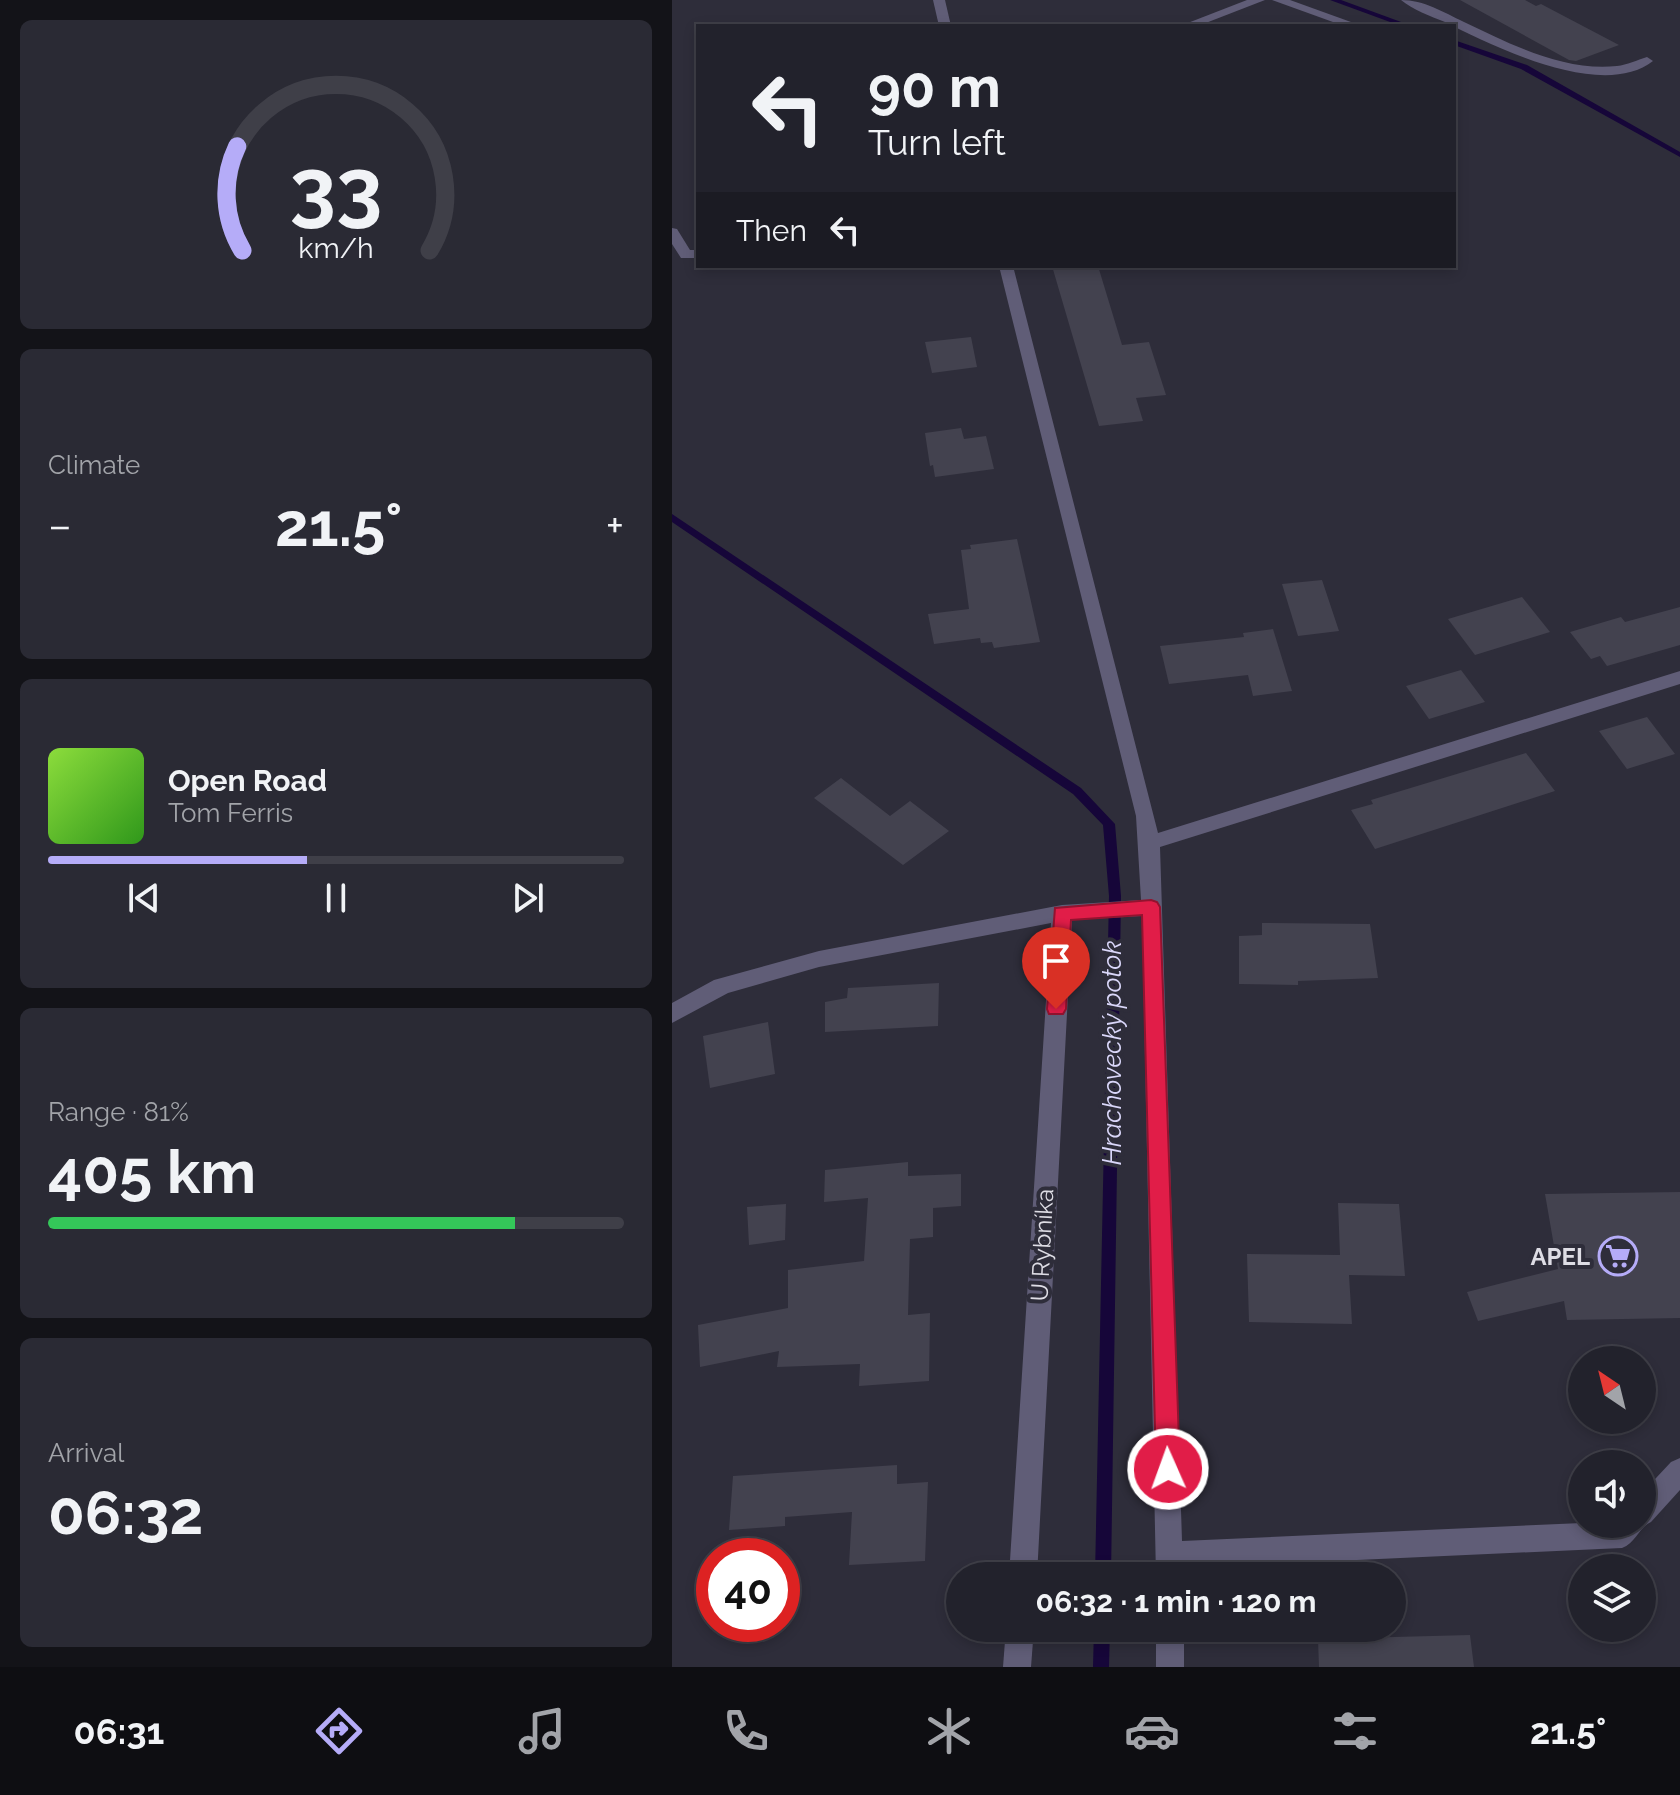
<!DOCTYPE html>
<meta charset="utf-8">
<style>
:root{--surface:#22222c;--page:#2a2a34;--text:#f1f3f6;--muted:#a2a4a9;--line:#3f3f48;--accent:#b5acf8}
body{margin:0;font-family:Raleway,sans-serif;background:var(--page);color:var(--text);height:100vh;display:flex;flex-direction:column;font-size:30px;white-space:nowrap}
*{box-sizing:border-box;margin:0}
p{font-size:26px;color:var(--muted)}
.icon{flex:none;width:44px;height:44px;fill:none;stroke:currentColor;stroke-width:2;stroke-linecap:round;stroke-linejoin:round}
.map{position:relative;flex:1;overflow:hidden}
.side{display:flex;flex-direction:column;gap:20px;padding:20px;background:#131318;width:672px}
.side>*{flex:none}
.hud{position:absolute;left:24px;top:24px;width:760px;height:244px;border-radius:0px;box-shadow:0 4px 12px #0003,0 0 0 2px var(--line);background:#22222c;color:var(--text);overflow:hidden}
.needle{width:52px;rotate:325deg}
.controls{position:absolute;left:896px;top:1346px;display:grid;gap:16px}
.controls a{display:grid;place-items:center;width:88px;height:88px;border-radius:50%;background:var(--surface);box-shadow:0 4px 12px #0003,0 0 0 2px var(--line);font-size:40px}
.speed{position:absolute;left:24px;top:1538px;display:flex;gap:16px;font-size:40px;font-weight:700;text-align:center}
.speed>*{display:grid;place-content:center;width:104px;height:104px;border-radius:50%;background:var(--surface);box-shadow:0 4px 12px #0003,0 0 0 2px var(--line);line-height:1}
.speed .limit{border:12px solid #d22;background:#fff;color:#111}
.pin{position:absolute;display:grid;place-items:center;width:68px;height:68px;color:#fff;margin:-82px -34px;border-radius:50% 50% 50% 0;rotate:-45deg;box-shadow:0 0 8px #0007}
.pin .icon{rotate:45deg}
.me{position:absolute;width:88px;margin:-44px;rotate:358deg;stroke-linejoin:round;filter:drop-shadow(0 0 6px #0008)}
.turn{display:flex;align-items:center;gap:28px;height:168px;padding:0 40px;font-size:36px}
.turn .icon{width:104px;height:104px;stroke-width:2.5}
.turn b{display:block;font-size:56px;line-height:68px}
.then{display:flex;align-items:center;height:76px;padding:0 40px;background:#0003;gap:16px;font-size:30px}
.big{font-size:60px;font-weight:700;line-height:1.1}
.side .tile{flex:1;display:flex;flex-direction:column;justify-content:center;gap:12px;min-width:0;padding:0 28px;border-radius:12px;background:var(--page)}
.side .dial{align-items:center;gap:0}
.dial svg{height:208px;overflow:visible;fill:none;stroke:var(--line);stroke-width:7;stroke-linecap:round;text-anchor:middle}
.dial text{fill:var(--text);stroke:none}
.song{display:flex;align-items:center;gap:24px}
.cover{width:96px;height:96px;border-radius:12px;background:linear-gradient(135deg,hsl(90 70% 55%),hsl(110 70% 35%))}
.played{height:8px;border-radius:4px;background:linear-gradient(90deg,var(--accent) 45%,var(--line) 45%)}
.keys{display:flex;justify-content:space-around;direction:ltr}
.heat{display:flex;justify-content:space-between;align-items:center;font-size:44px;direction:ltr}
.charge{height:12px;border-radius:6px;background:linear-gradient(90deg,#34c759 81%,var(--line) 0)}
.trip{position:absolute;left:274px;top:1562px;width:460px;height:80px;border-radius:40px;background:var(--surface);box-shadow:0 4px 12px #0003,0 0 0 2px var(--line);font-weight:700;line-height:80px;text-align:center}
.tab-bar{display:flex;height:128px;justify-content:space-around;align-items:center;background:#0e0e12;color:var(--muted)}
.tab-bar .icon{width:56px;height:56px}
.tab-bar .current{color:var(--accent)}
.tab-bar b{font-size:36px;color:var(--text)}
main{display:flex;flex:1;min-height:0}
.map>svg:first-child{display:block}
.lines{fill:none;stroke-linecap:round;stroke-linejoin:round}
.stream{fill:#160639;fill-rule:evenodd}
.building{fill:#43424f}
.minor{fill:#605d77;fill-rule:evenodd}
.route{fill:#e11d48;stroke:#92132f;stroke-width:2}
.labels{text-anchor:middle;dominant-baseline:central;stroke-width:8;stroke-linejoin:round;paint-order:stroke}
.street-label{font-size:24px;fill:#dedde5;stroke:#2e2d3a}
.poi-label{font-size:24px;font-weight:bold;fill:#dedde5;stroke:#2e2d3a;text-anchor:end}
.water-label{font-size:26px;font-style:italic;fill:#dad7fa;stroke:#2e2d3a}
</style>
<main>
<section class="side">
<div class="tile dial"><svg viewBox="0 0 100 80">
<path d="M14 69A42 42 0 1 1 86 69"/>
<path d="M14 69A42 42 0 0 1 12 29" stroke="#b5acf8"/>
<text x="50" y="56" font-size="32" font-weight="700">33</text>
<text x="50" y="72" font-size="11">km/h</text>
</svg></div>
<div class="tile"><p>Climate</p>
<div class="heat"><a>−</a><b class="big">21.5°</b><a>+</a></div>
</div>
<div class="tile">
<div class="song"><i class="cover"></i><div><b>Open Road</b><p>Tom Ferris</p></div></div>
<div class="played"></div>
<div class="keys"><svg class="icon" aria-label="previous" viewBox="0 0 24 24"><path d="M18 5L8 12l10 7zM5 5v14"/></svg><svg class="icon" aria-label="pause" viewBox="0 0 24 24"><path d="M8 5v14M16 5v14"/></svg><svg class="icon" aria-label="next" viewBox="0 0 24 24"><path d="M6 5l10 7-10 7zM19 5v14"/></svg></div>
</div>
<div class="tile"><p>Range · 81%</p><b class="big">405 km</b><div class="charge"></div></div>
<div class="tile"><p>Arrival</p><b class="big">06:32</b></div>
</section>
<div class="map">
<svg width="1008" height="1667" viewBox="0 0 1008 1667">
<rect width="100%" height="100%" fill="#2e2d3a"/>
<g class="lines">
<!-- stream -->
<g class="stream">
<polygon points="658,0 669,0 740,26 729,26"/>
<polygon points="782,40 855,65 1008,152 1008,157 849,69 782,45"/>
<polygon points="0,514 409,788 443,824 449,896 439,1576 423,1576 437,896 431,825 401,794 0,522"/>
<polygon points="422,1628 438,1628 437,1667 421,1667"/>
</g>
</g>
<!-- building -->
<g class="building">
<polygon points="788,0 853,0 864,6 869,4 947,45 904,61 897,60"/>
<polygon points="380,266 426,266 450,345 477,342 494,395 464,398 471,421 427,426"/>
<polygon points="299,337 305,367 260,373 253,342"/>
<polygon points="289,428 292,439 314,436 322,469 263,477 261,465 258,466 253,433"/>
<polygon points="345,539 368,642 322,648 320,642 309,643 308,638 262,644 256,614 297,609 289,550 299,549 298,545"/>
<polygon points="650,580 667,631 626,636 610,584"/>
<polygon points="850,597 878,632 803,655 776,619"/>
<polygon points="1008,607 1008,645 935,666 928,656 919,659 898,632 949,617 953,622"/>
<polygon points="601,629 620,691 581,696 576,675 497,684 488,646 572,637 571,633"/>
<polygon points="789,670 813,702 757,719 734,686"/>
<polygon points="975,717 1003,754 955,769 927,731"/>
<polygon points="854,753 883,791 703,849 679,810 701,804 699,800"/>
<polygon points="169,778 218,816 238,801 277,831 231,865 142,798"/>
<polygon points="590,923 698,924 706,978 626,981 626,985 567,984 567,936 590,935"/>
<polygon points="267,983 266,1026 153,1032 153,1002 175,998 176,988"/>
<polygon points="96,1022 103,1074 38,1088 31,1036"/>
<polygon points="236,1162 236,1176 289,1174 289,1206 261,1208 261,1237 238,1239 236,1315 258,1313 257,1381 187,1386 188,1364 105,1367 107,1351 28,1367 26,1325 116,1308 116,1270 192,1261 196,1198 152,1202 153,1170"/>
<polygon points="1008,1192 1008,1318 895,1320 892,1301 806,1321 795,1292 886,1269 873,1194"/>
<polygon points="666,1203 727,1204 733,1276 677,1275 680,1324 577,1322 575,1254 668,1255"/>
<polygon points="114,1204 113,1240 77,1245 75,1207"/>
<polygon points="225,1465 225,1484 256,1482 253,1561 177,1565 180,1512 113,1517 113,1526 57,1530 61,1476"/>
<polygon points="798,1635 802,1667 647,1667 646,1639"/>
</g>
<g class="lines">
<!-- minor -->
<g class="minor">
<polygon points="261,0 273,0 279,26 267,26"/>
<polygon points="575,0 593,0 526,26 508,26"/>
<polygon points="600,0 618,0 690,26 672,26"/>
<path d="M729,0c23,0 42,12 63,22 46,22 101,50 153,44 10,-1 20,-6 30,-9l6,4c-51,40 -160,-15 -208,-39 -15,-6 -32,-12 -44,-22z"/>
<polygon points="0,228 5,229 18,250 26,250 26,258 9,258 0,244"/>
<path d="M327,266h14l145,567 522,-162v13l-520,163 22,694 400,-18 60,1v-31l29,-31 9,-4v32l-29,32c-12,5 -15,21 -29,26l-439,20 1,8h-28l-14,-660 -70,4 -35,656h-28l42,-653 -232,44 -91,26 -56,30v-20l42,-23 105,-29 243,-46 79,-5 -5,-84z"/>
<polygon points="334,1628 362,1628 359,1667 331,1667"/>
<rect x="484" y="1628" width="28" height="39"/>
</g>
</g>
<!-- route -->
<polygon class="route" points="479,900 485,902 488,907 508,1469 504,1477 496,1481 487,1477 484,1469 470,915 399,920 394,1009 391,1014 377,1014 375,1009 383,908"/>
<!-- icons -->
<defs>
<g id="supermarket-ring" transform="scale(2)"><circle r="9.5" fill="#2e2d3a" stroke="#b5acf8" stroke-width="1.5"/><path d="M-6-5.5h2.5l.6 2H6L4.5 2H-2.5L-4.4-4H-6ZM-1.5 3.2a1.3 1.3 0 1 0 .1 0ZM3 3.2a1.3 1.3 0 1 0 .1 0Z" fill="#b5acf8"/></g>
</defs>
<g fill-rule="evenodd">
<use href="#supermarket-ring" x="946" y="1256"/>
</g>
<g class="labels">
<!-- street labels -->
<g class="street-label">
<text transform="translate(370 1245) rotate(-87)">U Rybníka</text>
</g>
<!-- poi labels -->
<g class="poi-label">
<text x="918" y="1256">APEL</text>
</g>
<!-- water labels -->
<g class="water-label">
<text transform="translate(440 1053) rotate(-90)">Hrachovecký potok</text>
</g>
</g>
</svg>
<div class="controls">
<a><svg class="needle" viewBox="-14 -14 28 28"><path d="M0-13l5 13h-10z" fill="#e53935"/><path d="M0 13l5-13h-10z" fill="#a2a4a9"/></svg></a>
<a><svg class="icon" aria-label="sound" viewBox="0 0 24 24"><path d="M4 9h4l5-4v14l-5-4H4zM17 9q2 3 0 6"/></svg></a>
<a><svg class="icon" aria-label="layers" viewBox="0 0 24 24"><path d="M12 4l9 5-9 5-9-5zM3 14l9 5 9-5"/></svg></a>
</div>
<div class="speed"><div class="limit">40</div></div>
<div class="pin" style="left:384px;top:1009px;background:#d93025"><svg class="icon" aria-label="arrive" viewBox="0 0 24 24"><path d="M6 21V4h12l-3 4 3 4H6"/></svg></div>
<svg class="me" style="left:496px;top:1469px" viewBox="-20 -20 40 40"><circle r="17" fill="#e11d48" stroke="#fff" stroke-width="3"/><path d="M0-11L8 9 0 5-8 9z" fill="#fff"/></svg>
<div class="trip">06:32 · 1 min · 120 m</div>
<div class="hud">
<div class="turn"><svg class="icon" aria-label="left" viewBox="0 0 24 24"><path d="M17 20v-9H6M10 6l-5 5 5 5"/></svg><div><b>90 m</b>Turn left</div></div>
<div class="then">Then<svg class="icon" aria-label="left" viewBox="0 0 24 24"><path d="M17 20v-9H6M10 6l-5 5 5 5"/></svg></div>
</div>
</div>
</main>
<nav class="tab-bar">
<b>06:31</b>
<svg class="icon current" aria-label="directions" viewBox="0 0 24 24"><path d="M12 3l9 9-9 9-9-9zM9 14v-3h6M13 9l2 2-2 2"/></svg>
<svg class="icon" aria-label="music" viewBox="0 0 24 24"><path d="M9 18V5l10-2v13"/><circle cx="6" cy="18" r="3"/><circle cx="16" cy="16" r="3"/></svg>
<svg class="icon" aria-label="phone" viewBox="0 0 24 24"><path d="M5 4h4l2 5-3 2q2 4 5 5l2-3 5 2v4C11 20 4 13 5 4z"/></svg>
<svg class="icon" aria-label="climate" viewBox="0 0 24 24"><path d="M12 3v18M4 7l16 10M4 17L20 7"/></svg>
<svg class="icon" aria-label="car" viewBox="0 0 24 24"><path d="M5 17H2v-5l4-1 3-4h7l3 4 3 1v5h-3M9 17h6M6 11h13"/><circle cx="7" cy="17" r="2"/><circle cx="17" cy="17" r="2"/></svg>
<svg class="icon" aria-label="filters" viewBox="0 0 24 24"><path d="M4 7h16M4 17h16"/><circle cx="9" cy="7" r="2"/><circle cx="15" cy="17" r="2"/></svg>
<b>21.5°</b>
</nav>
